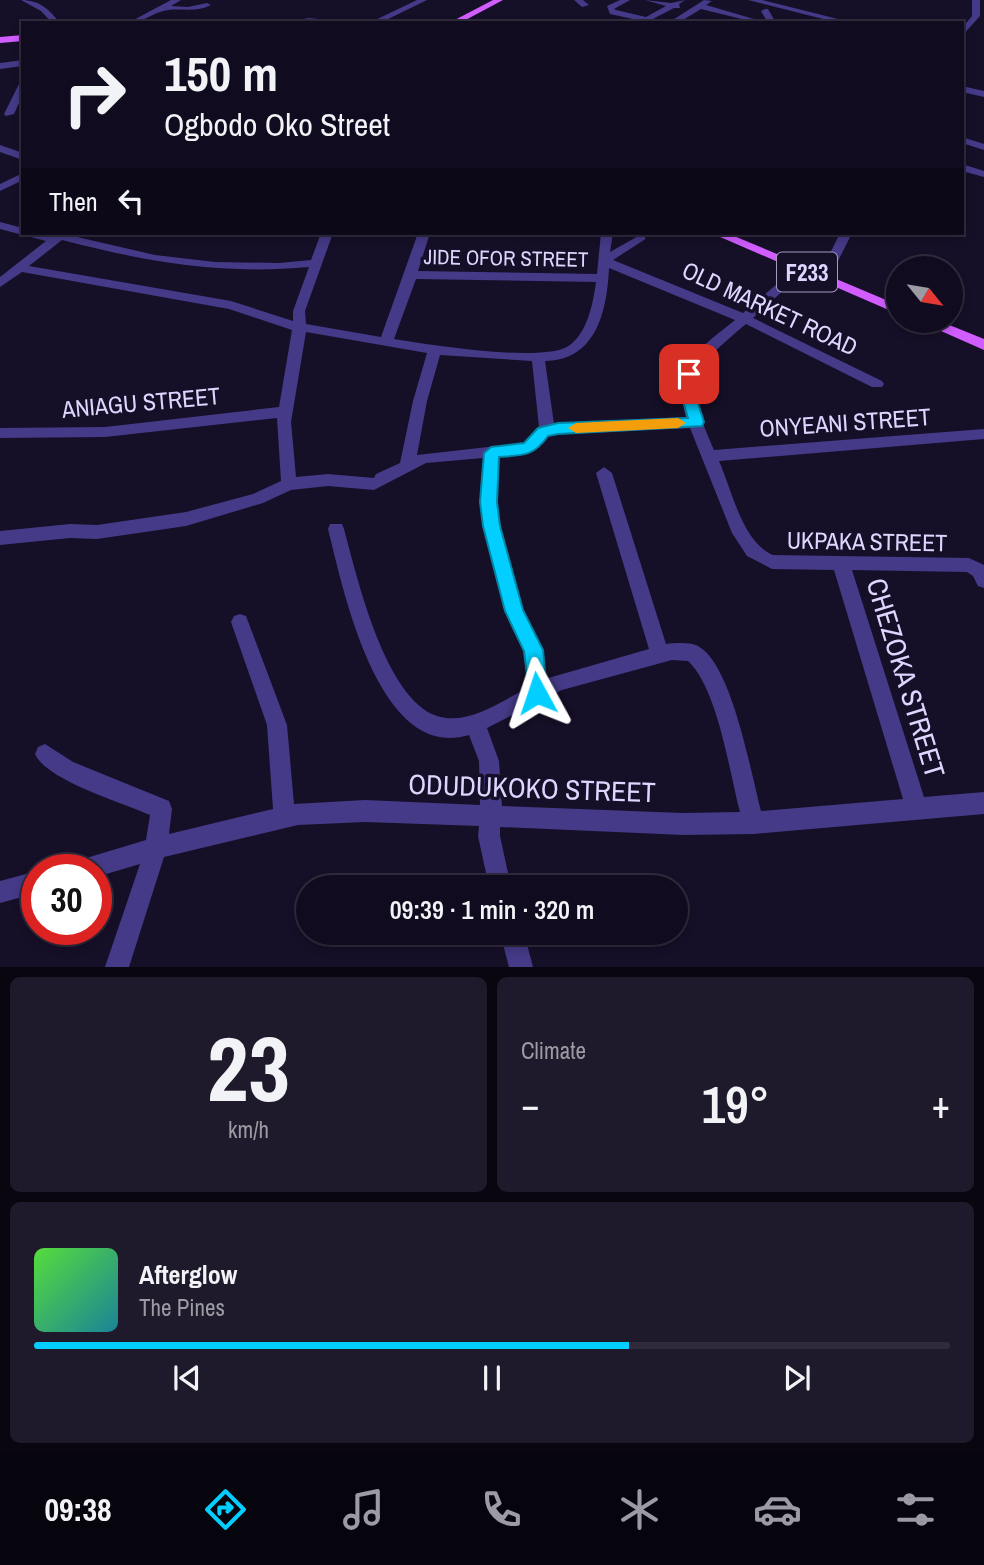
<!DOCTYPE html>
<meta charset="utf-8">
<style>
:root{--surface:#100b1e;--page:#1e192b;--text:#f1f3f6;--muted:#9c9ba4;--line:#302b3c;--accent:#02cfff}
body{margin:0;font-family:"Archivo Narrow",sans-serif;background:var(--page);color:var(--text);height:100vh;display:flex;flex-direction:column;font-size:26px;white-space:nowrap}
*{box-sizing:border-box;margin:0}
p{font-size:23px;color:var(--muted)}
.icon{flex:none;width:38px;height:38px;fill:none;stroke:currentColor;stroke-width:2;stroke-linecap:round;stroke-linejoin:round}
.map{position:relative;height:967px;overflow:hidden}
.drawer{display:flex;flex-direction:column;gap:10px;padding:10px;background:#090610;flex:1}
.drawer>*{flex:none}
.hud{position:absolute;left:21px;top:21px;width:943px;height:214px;border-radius:0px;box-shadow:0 4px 10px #0003,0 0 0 2px var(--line);background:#100b1e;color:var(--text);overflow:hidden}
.needle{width:46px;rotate:120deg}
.fabs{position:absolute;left:886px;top:256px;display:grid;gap:14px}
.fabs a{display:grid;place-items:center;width:77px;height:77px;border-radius:50%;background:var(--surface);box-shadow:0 4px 10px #0003,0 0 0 2px var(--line);font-size:35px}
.speed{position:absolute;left:21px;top:854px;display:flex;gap:14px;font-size:35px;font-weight:700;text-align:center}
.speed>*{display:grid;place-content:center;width:91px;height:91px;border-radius:50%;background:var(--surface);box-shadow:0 4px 10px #0003,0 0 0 2px var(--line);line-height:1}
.speed .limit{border:10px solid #d22;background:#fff;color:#111}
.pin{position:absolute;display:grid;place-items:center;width:60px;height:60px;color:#fff;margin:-30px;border-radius:14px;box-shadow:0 4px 10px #0006}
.me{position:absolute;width:77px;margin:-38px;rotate:355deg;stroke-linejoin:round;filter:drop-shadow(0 0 5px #0008)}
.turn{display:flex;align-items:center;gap:24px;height:147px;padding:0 28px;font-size:32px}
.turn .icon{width:91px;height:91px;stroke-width:2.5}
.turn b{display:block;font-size:49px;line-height:60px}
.then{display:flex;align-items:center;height:66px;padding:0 28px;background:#0003;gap:14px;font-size:26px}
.big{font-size:52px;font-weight:600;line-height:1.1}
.drawer .widget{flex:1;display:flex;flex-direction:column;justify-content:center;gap:10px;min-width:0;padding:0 24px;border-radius:10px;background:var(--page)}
.drawer .dial{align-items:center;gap:0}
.dial b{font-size:91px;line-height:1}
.song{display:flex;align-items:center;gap:21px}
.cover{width:84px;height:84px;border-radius:10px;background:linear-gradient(135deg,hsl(110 70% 55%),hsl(190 70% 35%))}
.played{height:7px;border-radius:4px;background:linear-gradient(90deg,var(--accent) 65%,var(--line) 65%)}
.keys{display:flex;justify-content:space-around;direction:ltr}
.heat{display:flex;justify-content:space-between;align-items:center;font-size:38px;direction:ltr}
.drawer .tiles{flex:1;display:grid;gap:10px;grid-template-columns:1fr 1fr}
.widget:last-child{grid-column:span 2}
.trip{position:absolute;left:296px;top:875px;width:392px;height:70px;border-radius:35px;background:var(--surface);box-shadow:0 4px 10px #0003,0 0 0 2px var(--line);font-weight:600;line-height:70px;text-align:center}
.tab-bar{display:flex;height:112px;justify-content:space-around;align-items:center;background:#06040c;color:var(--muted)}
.tab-bar .icon{width:49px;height:49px}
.tab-bar .current{color:var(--accent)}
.tab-bar b{font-size:32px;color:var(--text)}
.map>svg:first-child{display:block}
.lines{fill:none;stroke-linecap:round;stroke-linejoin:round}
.minor{fill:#443a87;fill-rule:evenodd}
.major{fill:#d15dff;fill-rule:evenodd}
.route{fill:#02cfff;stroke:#0187a6;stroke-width:2}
.slow{fill:#f59e0b}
.labels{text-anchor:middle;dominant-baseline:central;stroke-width:7;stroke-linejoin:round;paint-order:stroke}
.far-street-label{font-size:21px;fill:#dfd6ff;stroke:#160f28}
.shield{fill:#160f28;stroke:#a39abe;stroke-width:2}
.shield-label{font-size:23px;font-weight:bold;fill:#dfd6ff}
.street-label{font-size:24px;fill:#dfd6ff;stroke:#160f28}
.near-street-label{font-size:28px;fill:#dfd6ff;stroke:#160f28}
</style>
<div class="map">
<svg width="984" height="967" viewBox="0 0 984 967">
<rect width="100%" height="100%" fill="#160f28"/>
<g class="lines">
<!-- minor -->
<g class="minor">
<path d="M21,0c18,0 28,9 39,23h-8l-11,-12z"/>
<path d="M171,0h10l-10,6 17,1 19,-4 4,2c-17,9 -35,1 -51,7 -12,4 -19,11 -32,11z"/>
<polygon points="417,0 427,0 380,23 369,23"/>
<polygon points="574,0 583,0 589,5 582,7"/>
<polygon points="620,0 630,0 614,9 616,10 646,17 666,6 645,0 671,3 685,0 679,4 680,8 674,8 647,22 610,14 607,6"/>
<polygon points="704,0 712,1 706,5 754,19 750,21 701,9 678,23 668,23"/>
<polygon points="748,0 762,0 854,23 839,23"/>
<polygon points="972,0 980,0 980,16 962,36 962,28 972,16"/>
<polygon points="765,9 768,9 776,23 768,23 761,11"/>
<polygon points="309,18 335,21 339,23 280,23"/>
<polygon points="23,60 23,66 0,69 0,63"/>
<polygon points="23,81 23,94 14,114 6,116 4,114 19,84"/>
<polygon points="962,86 984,91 984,97 962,92"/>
<polygon points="962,137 984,144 984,150 962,143"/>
<polygon points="0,145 23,153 23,160 0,152"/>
<polygon points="962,164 984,171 984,177 962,171"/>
<polygon points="23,173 23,180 0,191 0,184"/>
<path d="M0,222l23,6v5h37l95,22 60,7 64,1 32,-3 10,-27h12l-28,78 1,13 75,13 37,-104h12l-12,38 179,3 4,-41h12l-3,19 30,-17 6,3 -2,2 -31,20 130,53 34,-29 14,-20h8l2,3 -16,22 -32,29 129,63 2,3 -2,3h-10l-126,-63c-59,49 -62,57 -32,126l270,-21v10l-265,22c13,29 23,81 54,94l196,3 15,7v23l-6,-2 -5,-10 -6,-4 -115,-2 72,227 60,-5v22l-231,20 -70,1 -183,-8v9l11,51h-22l-11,-51 1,-10 -114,-4 -67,3 -134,32 -35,110h-24l35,-103 -44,13v-7h-24l3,-8 8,-3 63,-19 4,-25c-27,-12 -104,-35 -115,-61l3,-7 7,-3 28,18 96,39 3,8 -3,25 104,-25 -6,-84 -36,-103 3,-6 6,-2 6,2 41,109 7,79 71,-4 115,5 -1,-44 -10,-26c-91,28 -126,-147 -141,-206l2,-5h12l2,5c13,48 41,170 93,187 30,10 65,-15 90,-28l-3,-37 -19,-40 -21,-85 -4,-31 3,-37 -57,5 -52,27 -46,-4 -37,4 -28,13 -77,23 -89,13 -27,-1 -70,7v-14l70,-7 27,1 89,-13 67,-18 28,-13 -4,-63 -172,19 -105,1v-10l105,-1 174,-20 13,-77 -63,-21 -207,-37 -22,15v-10l46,-36 -46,-12zM62,240c85,22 159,35 247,27l-16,44v10l-62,-20 -202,-35zM609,268l126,52c-37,30 -64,45 -49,97l-132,7 -9,-63c52,-1 62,-51 64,-93zM416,279l180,3c-3,21 -8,49 -26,63 -24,19 -144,-1 -176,-6zM306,332l121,21 -14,48 -13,62 -24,11 -2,4 -46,-4 -32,3 -5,-55zM440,355l92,6 7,66 -15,16 -107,12 10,-54zM690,428l42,105 15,23 25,13 62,1 69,229 -142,12c-10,-37 -29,-147 -63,-165 -9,-4 -22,-3 -32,-2l-54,-171 -8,-6 -8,6 53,176 -104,30 -3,-28 -19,-40 -23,-85 -4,-31 2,-39 34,-4 17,-17zM672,660l16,1c30,28 41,110 52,151l-57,1 -181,-7 -3,-45 -12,-33 75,-38z"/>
<polygon points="840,233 852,233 830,277 825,281 817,281 815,278 821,272"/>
<polygon points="37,871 37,893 0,903 0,881"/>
<polygon points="500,933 524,933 533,967 509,967"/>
</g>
<!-- major -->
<g class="major">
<polygon points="493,0 503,0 460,23 449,23"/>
<polygon points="23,35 23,41 0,43 0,37"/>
<polygon points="711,233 727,233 898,305 898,314"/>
<polygon points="916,320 937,320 984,339 984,350"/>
</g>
</g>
<!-- route -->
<path class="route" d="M689,369l7,5 -3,14 11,34 -2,4 -144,8 -10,2c-15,21 -25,19 -49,21l-2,45 3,24 23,84 20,40 4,43 -3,7 -7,2 -7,-2 -6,-49 -19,-40 -22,-85 -3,-24 4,-49 7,-6 33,-4 14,-15 20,-5 130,-5 -9,-30 3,-14z"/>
<!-- slow -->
<polygon class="slow" points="678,418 686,423 678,428 576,433 568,428 576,423"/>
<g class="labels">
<!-- far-street labels -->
<g class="far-street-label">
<text transform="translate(506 258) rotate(1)">JIDE OFOR STREET</text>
</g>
<!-- shield labels -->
<rect class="shield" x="777" y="252.5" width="60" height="39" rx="5"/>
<g class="shield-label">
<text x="807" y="272">F233</text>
</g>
<!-- street labels -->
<g class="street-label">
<text transform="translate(770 308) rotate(25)">OLD MARKET ROAD</text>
<text transform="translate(141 402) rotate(-5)">ANIAGU STREET</text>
<text transform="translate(845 422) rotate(-4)">ONYEANI STREET</text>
<text transform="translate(867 541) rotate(1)">UKPAKA STREET</text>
</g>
<!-- near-street labels -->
<g class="near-street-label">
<text transform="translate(906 678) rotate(73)">CHEZOKA STREET</text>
<text transform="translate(532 788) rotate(2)">ODUDUKOKO STREET</text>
</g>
</g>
</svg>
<div class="fabs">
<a><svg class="needle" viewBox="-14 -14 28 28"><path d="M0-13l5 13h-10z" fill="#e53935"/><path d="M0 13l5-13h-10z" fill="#9c9ba4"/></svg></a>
</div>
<div class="speed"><div class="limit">30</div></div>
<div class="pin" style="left:689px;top:374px;background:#d93025"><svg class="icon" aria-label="arrive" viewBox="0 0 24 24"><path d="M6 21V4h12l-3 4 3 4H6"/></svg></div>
<svg class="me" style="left:537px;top:693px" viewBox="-20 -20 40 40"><path d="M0-17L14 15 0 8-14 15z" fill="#02cfff" stroke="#fff" stroke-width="4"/></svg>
<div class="trip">09:39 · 1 min · 320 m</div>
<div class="hud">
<div class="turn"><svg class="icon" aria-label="right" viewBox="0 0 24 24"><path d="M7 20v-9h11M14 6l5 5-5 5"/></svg><div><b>150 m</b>Ogbodo Oko Street</div></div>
<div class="then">Then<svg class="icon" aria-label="left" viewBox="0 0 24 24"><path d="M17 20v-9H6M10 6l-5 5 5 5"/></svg></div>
</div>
</div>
<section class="drawer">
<div class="tiles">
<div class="widget dial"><b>23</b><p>km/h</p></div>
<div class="widget"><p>Climate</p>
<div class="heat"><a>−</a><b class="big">19°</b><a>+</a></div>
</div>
<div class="widget">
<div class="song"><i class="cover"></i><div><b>Afterglow</b><p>The Pines</p></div></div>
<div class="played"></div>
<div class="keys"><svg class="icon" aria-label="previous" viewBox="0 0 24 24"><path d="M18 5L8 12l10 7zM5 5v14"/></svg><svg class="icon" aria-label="pause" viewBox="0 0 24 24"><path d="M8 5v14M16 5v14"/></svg><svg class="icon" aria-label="next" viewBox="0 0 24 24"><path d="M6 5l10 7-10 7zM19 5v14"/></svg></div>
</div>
</div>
</section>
<nav class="tab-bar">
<b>09:38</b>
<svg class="icon current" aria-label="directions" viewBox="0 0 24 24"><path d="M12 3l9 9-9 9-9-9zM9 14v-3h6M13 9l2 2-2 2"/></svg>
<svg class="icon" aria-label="music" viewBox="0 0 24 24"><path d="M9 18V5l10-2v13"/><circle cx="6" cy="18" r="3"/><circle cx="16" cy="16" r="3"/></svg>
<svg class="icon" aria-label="phone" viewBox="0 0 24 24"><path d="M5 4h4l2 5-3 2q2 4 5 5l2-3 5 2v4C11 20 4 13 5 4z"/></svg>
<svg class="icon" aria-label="climate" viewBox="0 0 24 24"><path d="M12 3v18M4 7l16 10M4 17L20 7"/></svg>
<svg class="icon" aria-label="car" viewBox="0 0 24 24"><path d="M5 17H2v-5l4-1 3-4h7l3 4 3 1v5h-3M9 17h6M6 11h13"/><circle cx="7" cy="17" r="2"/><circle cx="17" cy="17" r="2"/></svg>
<svg class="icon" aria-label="filters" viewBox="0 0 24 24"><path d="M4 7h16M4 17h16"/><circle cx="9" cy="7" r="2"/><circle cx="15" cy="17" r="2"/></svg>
</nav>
